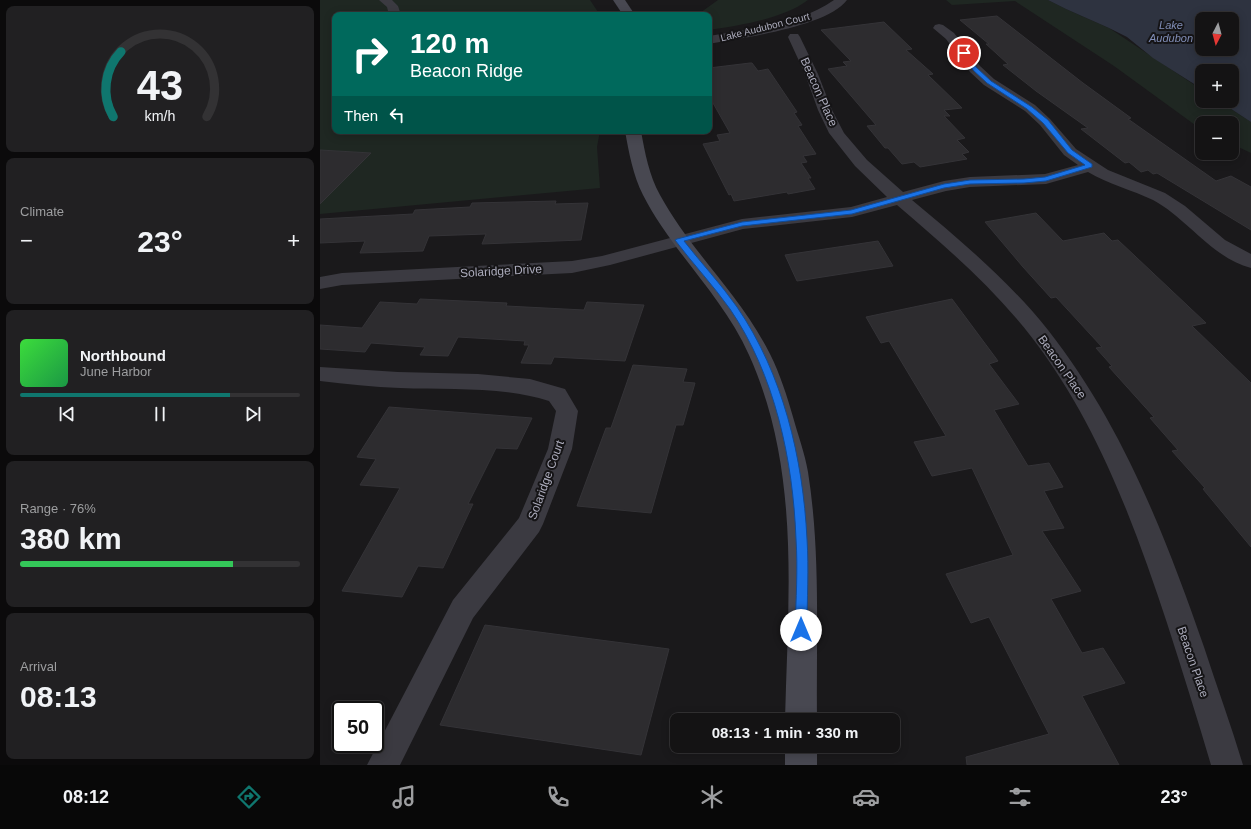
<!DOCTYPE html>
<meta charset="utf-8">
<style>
:root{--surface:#141314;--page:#212022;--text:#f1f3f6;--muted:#9d9ea0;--line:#333234;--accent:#0f766e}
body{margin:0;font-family:Helvetica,sans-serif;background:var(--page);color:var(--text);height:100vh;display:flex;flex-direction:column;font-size:15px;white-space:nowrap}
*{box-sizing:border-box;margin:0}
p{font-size:13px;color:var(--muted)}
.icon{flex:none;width:22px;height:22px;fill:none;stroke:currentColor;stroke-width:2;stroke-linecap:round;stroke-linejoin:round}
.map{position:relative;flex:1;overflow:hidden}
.details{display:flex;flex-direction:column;gap:6px;padding:6px;background:#0b0a0b;width:320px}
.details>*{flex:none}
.banner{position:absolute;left:12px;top:12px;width:380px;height:122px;border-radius:8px;box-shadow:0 2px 10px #0003,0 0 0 1px var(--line);background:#00695c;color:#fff;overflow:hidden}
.needle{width:26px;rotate:186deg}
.buttons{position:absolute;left:875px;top:12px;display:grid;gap:8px}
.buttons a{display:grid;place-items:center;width:44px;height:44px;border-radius:8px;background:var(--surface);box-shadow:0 2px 10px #0003,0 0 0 1px var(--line);font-size:20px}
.speed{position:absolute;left:12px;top:701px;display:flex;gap:8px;font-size:20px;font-weight:700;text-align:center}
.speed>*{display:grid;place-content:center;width:52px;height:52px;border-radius:50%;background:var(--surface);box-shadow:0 2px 10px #0003,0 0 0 1px var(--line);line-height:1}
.speed .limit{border:2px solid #111;border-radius:6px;background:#fff;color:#111}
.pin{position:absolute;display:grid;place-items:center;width:34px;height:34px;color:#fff;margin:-17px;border:2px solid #fff;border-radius:50%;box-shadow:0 1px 4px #0007}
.me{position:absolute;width:44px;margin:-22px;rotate:0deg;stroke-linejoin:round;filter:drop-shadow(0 0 3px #0008)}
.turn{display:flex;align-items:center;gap:14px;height:84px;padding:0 12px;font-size:18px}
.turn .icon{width:52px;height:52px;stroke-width:2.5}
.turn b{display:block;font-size:28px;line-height:34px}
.then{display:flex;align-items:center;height:38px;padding:0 12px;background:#0003;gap:8px;font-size:15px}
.big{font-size:30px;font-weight:800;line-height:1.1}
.details .card{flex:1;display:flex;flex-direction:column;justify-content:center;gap:6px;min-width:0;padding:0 14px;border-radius:8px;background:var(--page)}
.details .dial{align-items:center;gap:0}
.dial svg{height:104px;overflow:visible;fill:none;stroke:var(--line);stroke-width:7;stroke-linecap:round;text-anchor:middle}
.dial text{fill:var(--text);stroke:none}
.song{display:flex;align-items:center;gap:12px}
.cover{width:48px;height:48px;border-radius:6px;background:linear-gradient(135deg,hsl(120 70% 55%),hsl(140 70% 35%))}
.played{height:4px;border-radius:2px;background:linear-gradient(90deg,var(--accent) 75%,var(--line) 75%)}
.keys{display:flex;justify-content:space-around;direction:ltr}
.heat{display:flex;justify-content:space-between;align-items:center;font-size:22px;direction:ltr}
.charge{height:6px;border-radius:3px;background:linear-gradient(90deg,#34c759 76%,var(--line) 0)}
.trip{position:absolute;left:350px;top:713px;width:230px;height:40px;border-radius:8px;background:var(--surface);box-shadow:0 2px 10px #0003,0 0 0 1px var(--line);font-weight:800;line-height:40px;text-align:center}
.dock{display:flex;height:64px;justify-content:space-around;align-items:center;background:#080808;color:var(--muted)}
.dock .icon{width:28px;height:28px}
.dock .on{color:var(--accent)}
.dock b{font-size:18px;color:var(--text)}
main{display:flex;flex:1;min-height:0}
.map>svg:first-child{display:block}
.green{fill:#1f2722}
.water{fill:#2e3340;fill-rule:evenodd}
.building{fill:#2d2c2f;stroke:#343337}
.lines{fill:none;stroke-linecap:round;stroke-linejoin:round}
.minor{fill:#3b3a41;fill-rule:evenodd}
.secondary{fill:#484851;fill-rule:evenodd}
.route{fill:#1a73e8;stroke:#114b97}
.labels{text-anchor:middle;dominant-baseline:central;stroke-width:4;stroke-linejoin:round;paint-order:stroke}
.far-street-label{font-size:10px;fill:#ababbb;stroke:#151416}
.far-water-label{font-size:11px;font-style:italic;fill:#818eb7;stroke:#151416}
.street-label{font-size:12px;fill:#ababbb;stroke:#151416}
</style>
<main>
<section class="details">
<div class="card dial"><svg viewBox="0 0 100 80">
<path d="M14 69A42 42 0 1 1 86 69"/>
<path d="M14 69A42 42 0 0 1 20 19" stroke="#0f766e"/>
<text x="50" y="56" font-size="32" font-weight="700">43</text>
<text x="50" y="72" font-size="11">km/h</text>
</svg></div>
<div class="card"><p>Climate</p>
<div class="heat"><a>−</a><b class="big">23°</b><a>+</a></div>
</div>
<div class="card">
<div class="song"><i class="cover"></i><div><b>Northbound</b><p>June Harbor</p></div></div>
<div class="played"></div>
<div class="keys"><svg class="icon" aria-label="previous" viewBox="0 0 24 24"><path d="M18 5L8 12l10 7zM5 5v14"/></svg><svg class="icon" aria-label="pause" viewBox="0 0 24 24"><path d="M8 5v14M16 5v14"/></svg><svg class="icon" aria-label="next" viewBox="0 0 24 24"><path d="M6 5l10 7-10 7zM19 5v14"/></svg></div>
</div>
<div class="card"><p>Range · 76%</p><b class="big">380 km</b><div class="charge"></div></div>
<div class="card"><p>Arrival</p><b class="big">08:13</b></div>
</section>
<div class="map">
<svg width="931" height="765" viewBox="0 0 931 765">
<rect width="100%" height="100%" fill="#1a191b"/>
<!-- green -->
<g class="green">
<polygon points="0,0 270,0 280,15 15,15 15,131 280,131 277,147 280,188 0,214"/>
<path d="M398,0h90c-25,19 -68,25 -99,30v-15h-12z"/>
<polygon points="626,0 728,0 746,9 789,28 882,90 882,101 899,101 931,122 931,153 912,144 912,123 882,123 882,130 794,66 695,1 632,5"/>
</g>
<!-- water -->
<path class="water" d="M728,0h203v122l-32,-21h13v-30h-30v18l-49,-31 -26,-21 -18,-9 -43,-19zM882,19h30v30h-30z"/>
<!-- building -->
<g class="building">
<polygon points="677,16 763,83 811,118 808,119 896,181 911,176 931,187 931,230 837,173 833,174 828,170 821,172 809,162 805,163 761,129 768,128 716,91 683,65 688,64 666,44 669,44 640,20"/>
<polygon points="564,22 592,49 586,50 613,74 608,75 642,108 624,110 630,116 624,116 645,138 637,140 649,152 642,154 647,159 600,167 594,162 582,164 568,148 565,148 547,126 556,125 508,69 527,66 523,62 531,61 501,30"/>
<polygon points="430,63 432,63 438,71 448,69 477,112 474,113 482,125 478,126 496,154 483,156 487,162 481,163 491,178 488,178 495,189 468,194 467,192 414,201 411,194 409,195 383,144 400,141 397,135 410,133 389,96 389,68"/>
<polygon points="0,150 51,153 0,204"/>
<polygon points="236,201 235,204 268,203 261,240 162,244 166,234 109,236 103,251 40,253 45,241 0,243 0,219 93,214 95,210 150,207 152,203"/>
<polygon points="716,213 743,241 784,233 792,241 798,240 886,323 872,326 931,383 931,547 883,489 885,488 852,451 858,450 830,418 834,417 789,367 792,366 776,348 782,347 736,297 731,298 703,267 665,222"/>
<polygon points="558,241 573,266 477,281 465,255"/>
<polygon points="100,299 187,303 186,306 264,310 267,302 324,305 305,361 234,357 231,364 201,363 209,345 204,345 205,341 138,337 128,356 100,355 105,347 51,343 45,352 0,349 0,325 42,328 60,302 97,304"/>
<polygon points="632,299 678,361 669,364 699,404 674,410 708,466 729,463 743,487 724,491 744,528 722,531 761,591 731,599 762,653 783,648 805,683 762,696 799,765 647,765 646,757 729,734 669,617 651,623 626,574 693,555 652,468 612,476 594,442 626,436 569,341 561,343 546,317"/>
<polygon points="313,365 367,369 363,382 375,383 363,425 356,425 331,513 257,506 286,428 291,428"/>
<polygon points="69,407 212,418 197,449 176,448 148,504 153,504 123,568 98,566 82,597 22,591 80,488 40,485 56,459 37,457"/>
<polygon points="165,625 349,649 321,755 120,725"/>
</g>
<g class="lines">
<!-- minor -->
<g class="minor">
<polygon points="59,0 72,0 78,6 81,15 69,15 67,7"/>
<path d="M514,0h13c-20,27 -106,38 -138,44v-8c42,-7 89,-11 125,-36z"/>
<path d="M619,24l4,1 11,8 26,33 14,13 41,26 15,14 26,30 32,21 57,23 20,13 40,34 26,14v14c-39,-10 -64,-50 -98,-68 -21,-10 -45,-16 -65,-28l-42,12 -76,3 -24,4 -34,9c48,40 97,81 136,130 74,94 117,205 156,317 13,40 27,78 39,118h-32c-14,-48 -29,-95 -44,-142 -33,-100 -70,-200 -134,-284 -39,-51 -88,-93 -136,-134l-45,12 -109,12 -133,36 -38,8 -230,12 -22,4v-12l22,-4 230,-12 30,-5 140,-37 109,-12 36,-10 -32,-31 -26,-33 -11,-23 -13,-36 -17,-37 2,-3h8l2,3 18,37 14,36 12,23 23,27 36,32 41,-11 26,-4 75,-3 33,-9 -14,-10 -24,-30 -15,-14 -41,-26 -14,-13 -24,-33 -13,-11 2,-3z"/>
<path d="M0,367l78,5 80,2 52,5 35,10 13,22 -6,38 -29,75 -4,8 -66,86 -73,147h-33l86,-165 66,-82 29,-69 8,-38 -7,-10c-48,-15 -100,-11 -149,-13 -27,-1 -54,-4 -80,-7z"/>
</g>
<!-- secondary -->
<g class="secondary">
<polygon points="293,0 305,0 315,15 303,15"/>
<path d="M305,131h16c4,22 8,44 19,64 31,57 80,99 110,159 10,20 17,42 23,63 5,18 12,37 15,55 13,82 8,166 9,248h-32c3,-122 16,-250 -36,-365 -26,-59 -77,-103 -106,-160 -10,-20 -14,-42 -18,-64z"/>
<rect x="465" y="746" width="32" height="19"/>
</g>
</g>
<!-- route -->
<path class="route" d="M644,51l13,17 14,13 41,26 16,13 24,30 20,14v3l-46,14 -22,2 -54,1 -26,4 -92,26 -110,12 -58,15c17,22 37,43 53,66 46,67 66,151 70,232 2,30 0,60 0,91l-1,3 -5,2 -4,-2 -2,-3c1,-31 3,-61 1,-91 -3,-79 -21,-164 -66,-230 -17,-24 -37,-45 -55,-69l2,-1 65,-17 109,-12 93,-26 26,-4 54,-1 21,-2 40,-12 -17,-12 -25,-30 -16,-14 -40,-26 -14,-13 -11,-17z"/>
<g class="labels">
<!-- far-street labels -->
<g class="far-street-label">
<text transform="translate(445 27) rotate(-14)">Lake Audubon Court</text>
</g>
<!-- far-water labels -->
<g class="far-water-label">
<text x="851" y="25">Lake<tspan x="851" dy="13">Audubon</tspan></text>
</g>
<!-- street labels -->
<g class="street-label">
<text transform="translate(499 92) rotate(66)">Beacon Place</text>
<text transform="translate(181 271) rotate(-3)">Solaridge Drive</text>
<text transform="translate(742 367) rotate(55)">Beacon Place</text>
<text transform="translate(226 480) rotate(-70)">Solaridge Court</text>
<text transform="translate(873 662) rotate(71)">Beacon Place</text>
</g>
</g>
</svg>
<div class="buttons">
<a><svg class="needle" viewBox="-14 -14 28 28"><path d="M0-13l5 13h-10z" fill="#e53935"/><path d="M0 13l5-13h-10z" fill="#9d9ea0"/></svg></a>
<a>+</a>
<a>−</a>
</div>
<div class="speed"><div class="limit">50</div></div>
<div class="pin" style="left:644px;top:53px;background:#d93025"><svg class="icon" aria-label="arrive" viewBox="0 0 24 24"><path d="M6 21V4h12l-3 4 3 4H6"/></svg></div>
<svg class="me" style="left:481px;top:630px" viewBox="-20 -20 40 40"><circle r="19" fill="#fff"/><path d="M0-13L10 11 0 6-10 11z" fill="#1a73e8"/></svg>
<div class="trip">08:13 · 1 min · 330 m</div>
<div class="banner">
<div class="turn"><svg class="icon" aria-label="right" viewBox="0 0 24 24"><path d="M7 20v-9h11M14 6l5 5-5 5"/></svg><div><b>120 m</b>Beacon Ridge</div></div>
<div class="then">Then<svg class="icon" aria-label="left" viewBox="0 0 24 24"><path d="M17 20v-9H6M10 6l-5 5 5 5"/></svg></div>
</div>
</div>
</main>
<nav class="dock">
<b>08:12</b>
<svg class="icon on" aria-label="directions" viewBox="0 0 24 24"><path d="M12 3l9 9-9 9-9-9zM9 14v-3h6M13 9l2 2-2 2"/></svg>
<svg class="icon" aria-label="music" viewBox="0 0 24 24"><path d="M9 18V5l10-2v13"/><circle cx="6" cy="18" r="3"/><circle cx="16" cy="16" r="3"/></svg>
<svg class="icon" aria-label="phone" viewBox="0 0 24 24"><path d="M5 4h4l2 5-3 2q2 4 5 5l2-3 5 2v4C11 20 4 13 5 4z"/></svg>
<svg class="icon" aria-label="climate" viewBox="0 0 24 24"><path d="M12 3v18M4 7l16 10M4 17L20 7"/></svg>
<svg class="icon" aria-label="car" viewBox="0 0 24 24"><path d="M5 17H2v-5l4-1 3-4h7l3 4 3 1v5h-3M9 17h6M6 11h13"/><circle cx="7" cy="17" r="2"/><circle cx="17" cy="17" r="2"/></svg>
<svg class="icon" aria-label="filters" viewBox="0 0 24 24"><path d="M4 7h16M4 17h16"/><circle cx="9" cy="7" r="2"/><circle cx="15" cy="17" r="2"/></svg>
<b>23°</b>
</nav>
